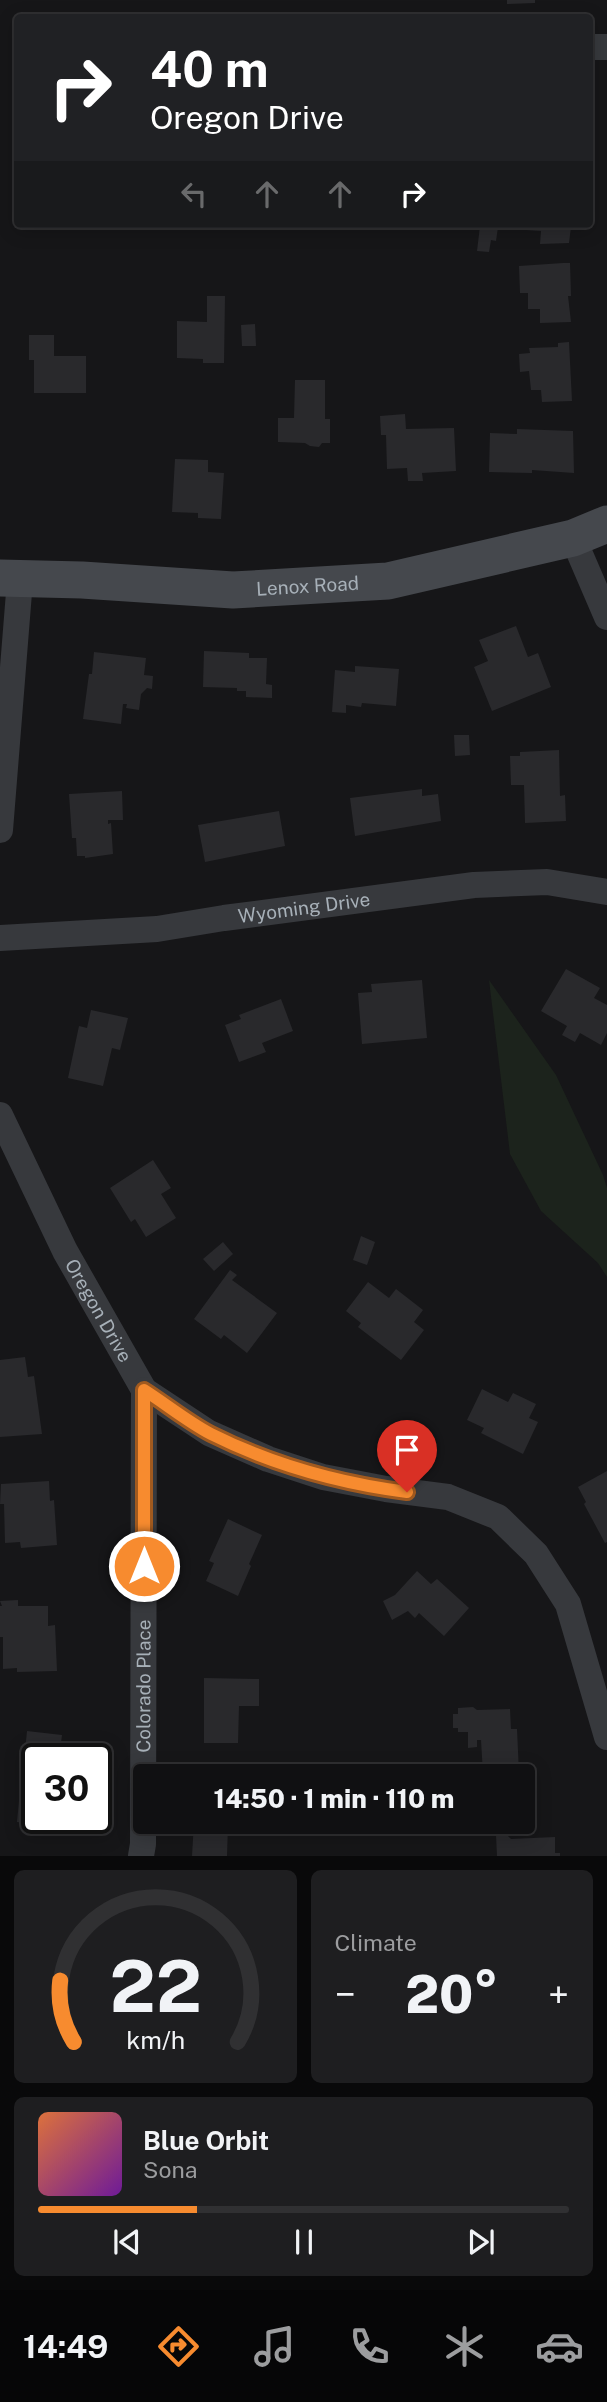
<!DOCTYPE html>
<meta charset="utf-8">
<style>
:root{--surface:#101012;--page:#1e1e20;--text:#f1f3f6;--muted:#9c9d9f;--line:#303032;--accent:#f78b2f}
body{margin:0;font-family:"Public Sans",sans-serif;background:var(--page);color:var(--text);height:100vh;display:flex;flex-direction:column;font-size:26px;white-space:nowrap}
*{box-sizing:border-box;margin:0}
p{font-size:23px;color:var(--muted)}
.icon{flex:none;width:38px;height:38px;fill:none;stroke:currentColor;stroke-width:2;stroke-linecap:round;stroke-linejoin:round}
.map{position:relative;height:1856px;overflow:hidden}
.drawer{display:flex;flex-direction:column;gap:14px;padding:14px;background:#09090a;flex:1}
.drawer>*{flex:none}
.top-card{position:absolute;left:14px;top:14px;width:579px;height:214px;border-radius:7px;box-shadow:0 4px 18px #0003,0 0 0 2px var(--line);background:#202124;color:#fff;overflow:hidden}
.speed{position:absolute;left:21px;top:1743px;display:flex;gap:14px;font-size:35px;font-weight:700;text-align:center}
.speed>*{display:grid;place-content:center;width:91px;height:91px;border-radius:50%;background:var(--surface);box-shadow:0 4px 18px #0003,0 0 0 2px var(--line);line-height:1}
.speed .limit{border:4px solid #111;border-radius:10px;background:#fff;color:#111}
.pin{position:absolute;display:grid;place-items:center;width:60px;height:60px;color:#fff;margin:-72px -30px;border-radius:50% 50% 50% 0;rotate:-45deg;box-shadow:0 0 7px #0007}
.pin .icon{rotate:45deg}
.me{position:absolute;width:77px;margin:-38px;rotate:0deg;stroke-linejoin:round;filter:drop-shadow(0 0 5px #0008)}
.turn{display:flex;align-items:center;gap:24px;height:147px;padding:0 21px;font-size:32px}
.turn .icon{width:91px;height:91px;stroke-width:2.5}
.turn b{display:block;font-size:49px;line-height:60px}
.lanes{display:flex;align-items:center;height:66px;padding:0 21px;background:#0003;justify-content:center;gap:35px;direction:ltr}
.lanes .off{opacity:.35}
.big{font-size:52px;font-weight:800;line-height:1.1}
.drawer .card{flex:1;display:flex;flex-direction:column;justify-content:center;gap:10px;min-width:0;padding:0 24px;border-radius:10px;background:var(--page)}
.drawer .dial{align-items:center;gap:0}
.dial svg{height:182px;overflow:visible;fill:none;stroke:var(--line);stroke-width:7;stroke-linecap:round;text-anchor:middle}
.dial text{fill:var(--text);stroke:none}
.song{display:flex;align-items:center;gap:21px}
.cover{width:84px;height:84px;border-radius:10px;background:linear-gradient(135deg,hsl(20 70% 55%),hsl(280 70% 35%))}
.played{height:7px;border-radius:4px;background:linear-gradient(90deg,var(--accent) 30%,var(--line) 30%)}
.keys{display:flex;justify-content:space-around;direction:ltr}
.heat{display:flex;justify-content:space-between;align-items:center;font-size:38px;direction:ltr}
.drawer .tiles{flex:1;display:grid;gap:14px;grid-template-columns:1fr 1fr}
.card:last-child{grid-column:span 2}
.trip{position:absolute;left:133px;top:1764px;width:402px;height:70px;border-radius:7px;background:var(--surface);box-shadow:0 4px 18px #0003,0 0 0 2px var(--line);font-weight:800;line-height:70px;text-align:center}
.tabs{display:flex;height:112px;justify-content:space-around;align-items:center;background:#060607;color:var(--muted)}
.tabs .icon{width:49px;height:49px}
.tabs .selected{color:var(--accent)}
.tabs b{font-size:32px;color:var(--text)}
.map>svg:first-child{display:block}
.green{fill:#1c231c}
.building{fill:#29292c}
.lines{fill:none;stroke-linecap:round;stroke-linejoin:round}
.street{stroke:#37393d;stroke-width:26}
.secondary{stroke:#45484d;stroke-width:37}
.route-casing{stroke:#a15a1f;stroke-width:18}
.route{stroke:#f78b2f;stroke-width:12}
.labels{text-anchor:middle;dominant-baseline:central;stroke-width:7;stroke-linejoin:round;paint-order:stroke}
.street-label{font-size:19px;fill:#a7b0b8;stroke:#111113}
</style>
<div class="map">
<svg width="607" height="1856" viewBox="0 0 607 1856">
<rect width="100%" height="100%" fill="#161618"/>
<!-- green -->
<polygon class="green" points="489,980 556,1075 603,1175 607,1188 607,1277 598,1263 541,1211 510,1154"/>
<!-- building -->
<g class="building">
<polygon points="507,0 535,0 535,3 507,4"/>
<polygon points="526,224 567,224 567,226 571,227 569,243 540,244 541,231 526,230"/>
<polygon points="480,226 498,227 496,241 491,240 489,252 477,251"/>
<polygon points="563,263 570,263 571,296 568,296 571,322 540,323 540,309 528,309 528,293 520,293 519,266"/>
<polygon points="207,296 225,296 224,363 203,363 203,359 177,358 177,321 207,322"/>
<polygon points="255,324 256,346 242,346 241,325"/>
<polygon points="29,335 54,335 54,356 86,356 86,393 34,393 34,360 29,360"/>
<polygon points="569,342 572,401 542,402 541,390 531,390 529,371 520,372 519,354 530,353 529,348 558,347 558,343"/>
<polygon points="295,380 325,380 325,419 330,419 330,443 322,443 319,447 310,446 305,443 278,442 278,418 294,418"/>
<polygon points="405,414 406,429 454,428 456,471 422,473 423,481 408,481 407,468 387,469 386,435 381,435 380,416"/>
<polygon points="517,429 573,431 574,473 532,470 532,473 489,472 490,433 517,434"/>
<polygon points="175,459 208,460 208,472 224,473 221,519 198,518 198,513 172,512"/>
<polygon points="516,626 528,657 538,653 551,687 492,711 474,667 488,661 479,640"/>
<polygon points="204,651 249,653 249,658 267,658 266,684 272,685 272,698 246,697 246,691 237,691 237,688 203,687"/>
<polygon points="94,652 146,658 144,675 153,676 152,689 147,688 141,694 139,710 126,708 127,704 123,704 121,724 83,719 89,674 92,674"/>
<polygon points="355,666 399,669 396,706 362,703 361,707 346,705 346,713 332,712 335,670 355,672"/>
<polygon points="454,735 469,735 470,755 455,756"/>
<polygon points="559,750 560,796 565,795 566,821 525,823 524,785 511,785 510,756 520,756 520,752"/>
<polygon points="422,789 422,796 438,794 441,821 355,836 350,798"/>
<polygon points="122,791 123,820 108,820 108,824 111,823 113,854 85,858 85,856 77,856 76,838 72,838 69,794"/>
<polygon points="279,811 285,846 205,862 198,825"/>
<polygon points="566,969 600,988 594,998 607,1005 607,1033 601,1045 580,1033 575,1042 562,1035 567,1026 541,1011"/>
<polygon points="422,980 427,1038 362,1044 358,993 372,992 371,984"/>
<polygon points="281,999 293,1031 262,1043 266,1052 239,1062 225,1025 241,1019 239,1015"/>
<polygon points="91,1010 128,1018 120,1050 112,1048 103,1086 68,1078 79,1026 87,1028"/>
<polygon points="153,1160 171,1188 161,1194 176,1218 146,1237 135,1219 131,1222 110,1188"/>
<polygon points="361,1236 375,1242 367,1265 353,1260"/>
<polygon points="223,1242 233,1254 214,1271 203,1259"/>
<polygon points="230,1270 237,1275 232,1280 277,1313 247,1353 224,1335 221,1339 194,1319"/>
<polygon points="368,1282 389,1298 396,1289 423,1310 414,1322 424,1330 401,1360 358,1327 361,1323 346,1311"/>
<polygon points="25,1357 28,1377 34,1376 42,1434 0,1437 0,1360"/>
<polygon points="482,1389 508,1402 513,1393 536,1404 529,1418 538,1422 523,1454 481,1433 484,1428 467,1420"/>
<polygon points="607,1471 607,1542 605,1543 584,1504 586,1502 578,1487"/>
<polygon points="49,1481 50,1501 54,1500 57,1545 21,1548 20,1542 5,1543 4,1504 0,1504 1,1484"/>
<polygon points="228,1519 262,1535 249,1564 251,1566 238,1596 206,1581 214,1563 209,1561"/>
<polygon points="417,1571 431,1584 437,1579 469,1608 444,1636 419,1613 415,1618 408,1611 392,1620 383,1601 395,1595"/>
<polygon points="18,1600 18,1606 48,1606 48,1626 55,1625 57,1671 17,1672 17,1668 3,1669 3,1637 0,1637 0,1606 2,1606 0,1601"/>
<polygon points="204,1678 259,1679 259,1706 239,1706 238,1743 204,1743"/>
<polygon points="473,1707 477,1710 510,1709 511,1729 517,1729 519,1773 483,1774 481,1740 477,1740 477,1747 468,1748 468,1732 458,1732 458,1728 453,1728 453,1714 458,1714 458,1708"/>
<polygon points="27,1731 62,1735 59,1759 37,1759 37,1818 54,1818 53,1826 17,1822 20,1790 24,1790 27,1762 24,1761"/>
<polygon points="194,1822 234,1822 234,1826 228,1825 227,1856 192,1856"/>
<polygon points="496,1835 507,1835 511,1839 555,1837 555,1853 560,1853 560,1856 497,1856"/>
</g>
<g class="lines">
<!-- street -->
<g class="street">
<polyline points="590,47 607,47"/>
<polyline points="573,538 607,617"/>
<polyline points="0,830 20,580"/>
<path id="s1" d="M0,938l157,-9 67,-11 250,-33 73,-3 60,10"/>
<path id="s2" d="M0,1115l65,136 79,139 65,43 59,26 55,18 63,12 62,8 50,20 38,37 32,50 39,133"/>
<path id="s3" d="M141,1856l2,-12 1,-454"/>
</g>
<!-- secondary -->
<path class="secondary" id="s4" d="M0,578l82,2 151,10 155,-9 185,-43 34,-14"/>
</g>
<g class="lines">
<!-- route casing -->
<g class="route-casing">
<path id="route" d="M144,1566v-176c22,14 44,32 67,44 62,31 127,49 196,58"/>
</g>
<!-- route -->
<use href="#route" class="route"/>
</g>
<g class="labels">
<!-- street labels -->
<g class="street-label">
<text stroke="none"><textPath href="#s4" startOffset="308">Lenox Road</textPath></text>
<text stroke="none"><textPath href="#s1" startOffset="306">Wyoming Drive</textPath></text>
<text stroke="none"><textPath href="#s2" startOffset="219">Oregon Drive</textPath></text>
<text stroke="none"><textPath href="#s3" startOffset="170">Colorado Place</textPath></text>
</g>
</g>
</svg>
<div class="speed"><div class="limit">30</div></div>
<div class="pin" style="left:407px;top:1492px;background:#d93025"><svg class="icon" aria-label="arrive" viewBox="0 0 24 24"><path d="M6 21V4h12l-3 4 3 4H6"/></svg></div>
<svg class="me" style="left:144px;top:1566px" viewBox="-20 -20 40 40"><circle r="17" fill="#f78b2f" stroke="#fff" stroke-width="3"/><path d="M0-11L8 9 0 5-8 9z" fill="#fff"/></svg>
<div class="trip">14:50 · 1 min · 110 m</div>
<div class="top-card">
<div class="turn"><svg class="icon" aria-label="right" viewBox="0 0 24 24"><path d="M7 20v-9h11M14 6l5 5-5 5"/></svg><div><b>40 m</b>Oregon Drive</div></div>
<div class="lanes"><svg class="icon off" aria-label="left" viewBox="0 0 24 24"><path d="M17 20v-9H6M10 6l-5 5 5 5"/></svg><svg class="icon off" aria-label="ahead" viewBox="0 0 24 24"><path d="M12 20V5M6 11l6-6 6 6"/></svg><svg class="icon off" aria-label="ahead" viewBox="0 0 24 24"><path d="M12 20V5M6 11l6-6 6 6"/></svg><svg class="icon" aria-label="right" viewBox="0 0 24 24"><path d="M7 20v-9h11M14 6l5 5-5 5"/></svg></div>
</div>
</div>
<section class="drawer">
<div class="tiles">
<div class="card dial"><svg viewBox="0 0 100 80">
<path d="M14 69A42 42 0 1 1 86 69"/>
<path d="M14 69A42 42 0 0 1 8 42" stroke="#f78b2f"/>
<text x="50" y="56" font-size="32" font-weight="700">22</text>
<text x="50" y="72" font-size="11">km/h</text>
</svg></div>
<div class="card"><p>Climate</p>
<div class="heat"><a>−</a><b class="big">20°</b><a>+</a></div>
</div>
<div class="card">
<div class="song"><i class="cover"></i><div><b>Blue Orbit</b><p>Sona</p></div></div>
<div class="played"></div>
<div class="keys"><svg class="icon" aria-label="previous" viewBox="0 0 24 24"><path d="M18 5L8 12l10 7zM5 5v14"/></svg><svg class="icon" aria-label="pause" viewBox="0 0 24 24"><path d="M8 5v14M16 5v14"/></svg><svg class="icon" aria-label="next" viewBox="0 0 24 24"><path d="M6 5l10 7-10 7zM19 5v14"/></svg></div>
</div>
</div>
</section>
<nav class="tabs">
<b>14:49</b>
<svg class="icon selected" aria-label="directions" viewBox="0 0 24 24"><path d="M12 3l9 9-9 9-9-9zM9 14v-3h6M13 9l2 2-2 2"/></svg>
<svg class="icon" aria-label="music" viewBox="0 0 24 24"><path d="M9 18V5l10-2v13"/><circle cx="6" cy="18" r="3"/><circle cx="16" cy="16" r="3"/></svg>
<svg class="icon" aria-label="phone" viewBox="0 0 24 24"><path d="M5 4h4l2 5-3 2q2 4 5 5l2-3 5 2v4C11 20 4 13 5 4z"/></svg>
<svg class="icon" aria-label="climate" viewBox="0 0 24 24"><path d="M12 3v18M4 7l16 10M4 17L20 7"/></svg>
<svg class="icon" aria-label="car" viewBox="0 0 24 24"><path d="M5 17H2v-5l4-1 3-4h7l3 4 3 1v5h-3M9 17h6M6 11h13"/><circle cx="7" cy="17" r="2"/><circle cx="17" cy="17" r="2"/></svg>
</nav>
